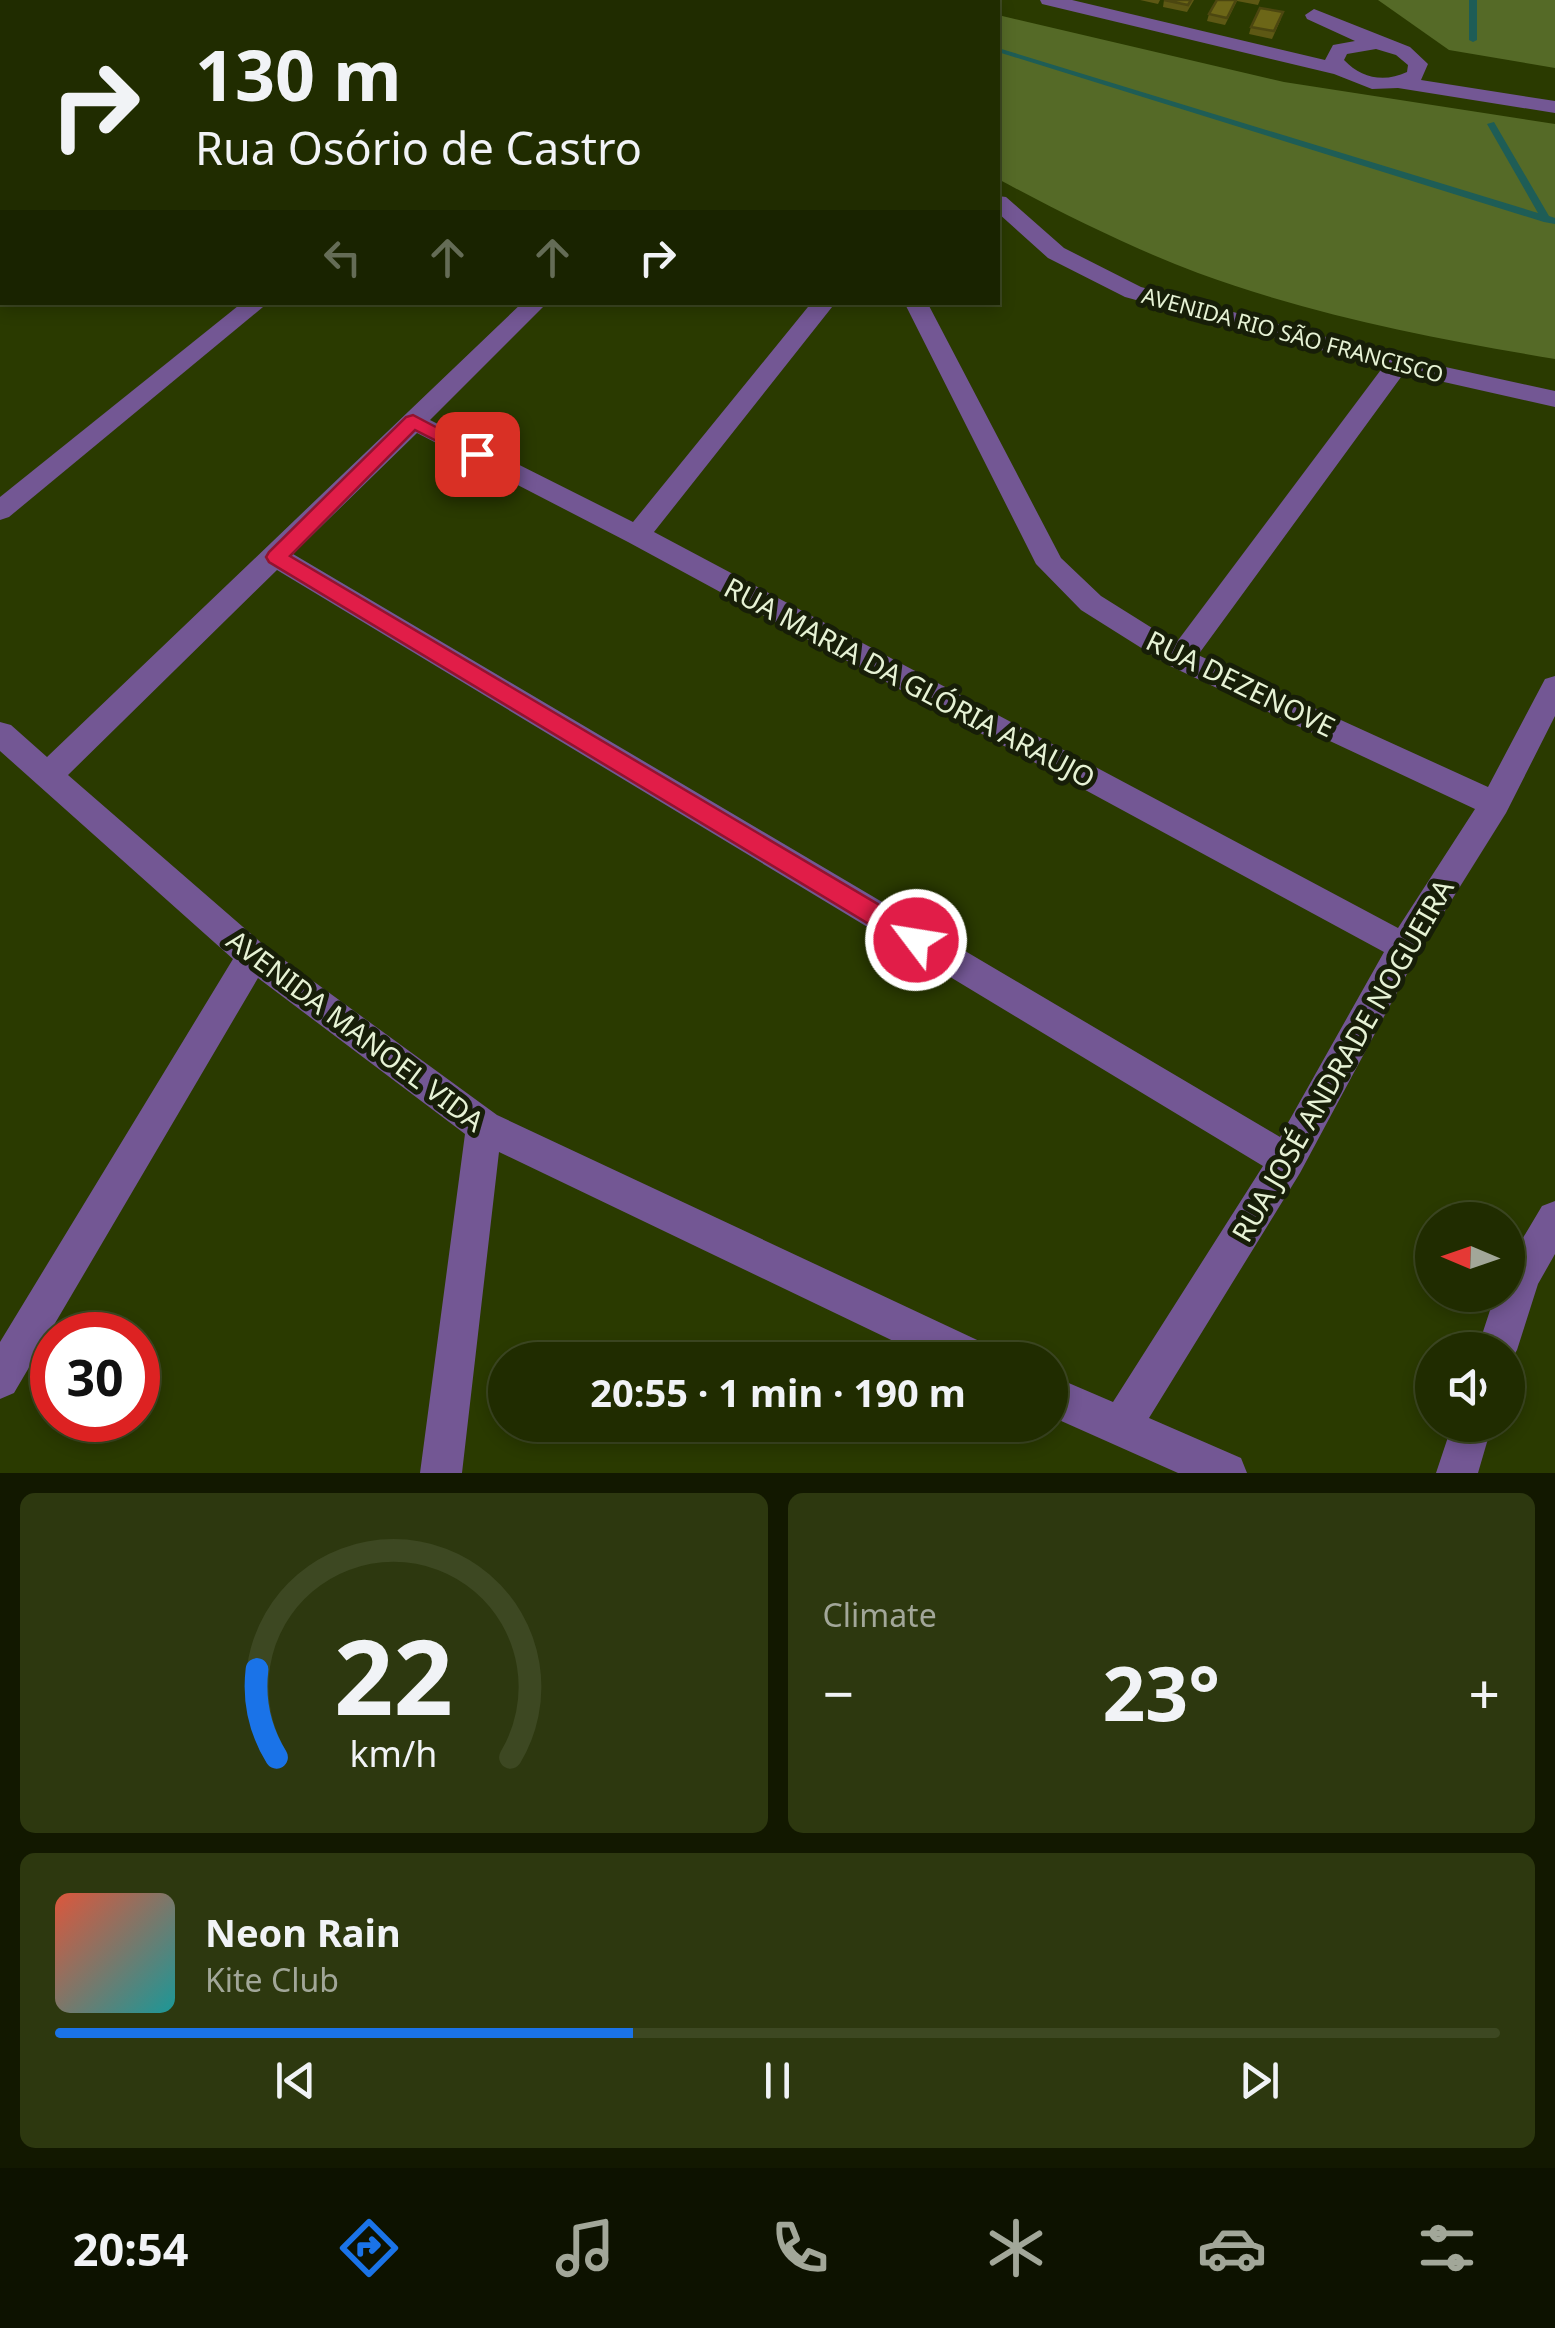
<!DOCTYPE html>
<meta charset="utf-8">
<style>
:root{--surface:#202c00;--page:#2d380f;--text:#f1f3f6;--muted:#a2a799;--line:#3d4822;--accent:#1a73e8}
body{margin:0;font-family:"Noto Sans",sans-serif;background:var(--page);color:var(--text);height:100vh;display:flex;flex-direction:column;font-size:38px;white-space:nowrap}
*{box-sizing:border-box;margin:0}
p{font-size:32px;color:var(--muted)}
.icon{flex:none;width:55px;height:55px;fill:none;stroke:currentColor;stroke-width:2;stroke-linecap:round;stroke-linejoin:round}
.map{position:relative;height:1473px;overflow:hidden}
.panel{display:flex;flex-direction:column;gap:20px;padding:20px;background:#121800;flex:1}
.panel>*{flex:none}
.guide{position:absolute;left:0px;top:0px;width:1000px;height:305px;box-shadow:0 5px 15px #0003,0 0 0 2px var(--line);background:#202c00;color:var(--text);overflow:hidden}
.needle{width:65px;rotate:272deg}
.fabs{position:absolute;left:1415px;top:1202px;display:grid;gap:20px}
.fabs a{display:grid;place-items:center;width:110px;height:110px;border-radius:50%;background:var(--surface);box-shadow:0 5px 15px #0003,0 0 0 2px var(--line);font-size:50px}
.speed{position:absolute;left:30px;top:1312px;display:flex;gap:20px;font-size:50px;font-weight:700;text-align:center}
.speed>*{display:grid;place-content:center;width:130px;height:130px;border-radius:50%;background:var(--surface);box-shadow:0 5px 15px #0003,0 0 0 2px var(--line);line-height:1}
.speed .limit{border:15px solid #d22;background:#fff;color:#111}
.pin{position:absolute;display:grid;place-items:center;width:85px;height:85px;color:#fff;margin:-42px;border-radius:20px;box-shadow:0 5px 15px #0006}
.me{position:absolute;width:110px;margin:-55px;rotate:301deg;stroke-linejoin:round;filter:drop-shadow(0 0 8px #0008)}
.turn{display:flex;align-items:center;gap:35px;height:210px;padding:0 30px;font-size:45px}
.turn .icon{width:130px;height:130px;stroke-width:2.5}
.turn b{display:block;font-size:70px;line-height:85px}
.lanes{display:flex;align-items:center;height:95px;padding:0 30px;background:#0003;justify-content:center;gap:50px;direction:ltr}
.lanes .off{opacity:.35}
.big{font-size:75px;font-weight:700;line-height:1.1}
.panel .widget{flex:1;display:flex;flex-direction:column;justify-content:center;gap:15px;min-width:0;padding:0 35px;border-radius:15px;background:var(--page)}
.panel .dial{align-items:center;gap:0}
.dial svg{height:260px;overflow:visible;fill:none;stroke:var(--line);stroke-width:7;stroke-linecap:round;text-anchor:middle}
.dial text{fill:var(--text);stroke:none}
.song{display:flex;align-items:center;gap:30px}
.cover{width:120px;height:120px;border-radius:15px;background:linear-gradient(135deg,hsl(10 70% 55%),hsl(180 70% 35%))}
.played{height:10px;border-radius:5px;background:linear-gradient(90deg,var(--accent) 40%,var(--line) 40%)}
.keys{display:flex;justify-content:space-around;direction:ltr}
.heat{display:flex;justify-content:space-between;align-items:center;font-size:55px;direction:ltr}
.panel .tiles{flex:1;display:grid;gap:20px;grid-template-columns:1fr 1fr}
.widget:last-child{grid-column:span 2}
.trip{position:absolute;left:488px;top:1342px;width:580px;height:100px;border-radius:50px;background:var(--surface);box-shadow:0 5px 15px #0003,0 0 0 2px var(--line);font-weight:700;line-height:100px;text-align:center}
.tab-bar{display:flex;height:160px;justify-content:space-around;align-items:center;background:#0d1200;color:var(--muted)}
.tab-bar .icon{width:70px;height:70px}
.tab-bar .active{color:var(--accent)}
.tab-bar b{font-size:45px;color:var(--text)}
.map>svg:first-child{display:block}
.forest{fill:#556a27}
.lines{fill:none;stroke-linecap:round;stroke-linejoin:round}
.stream{fill:#1e5d56;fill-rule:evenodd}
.minor{fill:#735794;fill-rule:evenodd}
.wall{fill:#5d5814}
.building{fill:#6c6617;stroke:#4c4710;stroke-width:2.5}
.route{fill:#e11d48;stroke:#92132f;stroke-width:2.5}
.labels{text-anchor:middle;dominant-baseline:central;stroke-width:10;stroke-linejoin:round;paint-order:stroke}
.far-street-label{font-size:22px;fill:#e6f2d5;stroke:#171e08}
.street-label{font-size:28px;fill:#e6f2d5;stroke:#171e08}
</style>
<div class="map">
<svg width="1555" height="1473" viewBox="0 0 1555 1473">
<rect width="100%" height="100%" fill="#2a3a00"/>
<!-- forest -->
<g class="forest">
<polygon points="1378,0 1555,0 1555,68 1449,50"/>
<path d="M998,15l286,67 271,42v235c-119,-20 -243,-44 -357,-86 -69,-26 -135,-59 -200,-94z"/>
</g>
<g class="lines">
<!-- stream -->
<g class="stream">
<polygon points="818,0 832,0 835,2 823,2"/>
<polygon points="1469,0 1477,0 1477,40 1473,42 1469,40"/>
<polygon points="998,48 1538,213 1487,124 1494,122 1549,216 1555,218 1555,224 1544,222 998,52"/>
</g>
<!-- minor -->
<g class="minor">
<polygon points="226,0 252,0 253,2 227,2"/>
<polygon points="556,0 580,0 581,2 557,2"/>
<path d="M1040,0h32l253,60 8,-15 22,-4 -48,-22 -2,-4 9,-6 96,38 18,17 -7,16 134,21v12l-157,-25 -26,1 -38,-15 -292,-70zM1376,49l20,6 12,10 -1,7c-23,11 -46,6 -63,-12l3,-6z"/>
<path d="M998,196l8,1 58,51 77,39 259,70 155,34v16l-151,-34 -206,282 290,132 57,-108 10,-3v40l-49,97 -90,144 -116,216 -151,245 92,40 6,15h-69l-128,-57v-41l63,27 150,-236 -986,-596 -209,205 197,171 232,169 493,231 6,14h-63l-434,-208 -37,321h-42l45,-339 -207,-156 -244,415 -14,6v-57l233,-383 -233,-208v-29l11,3 36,32 476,-455h25l-118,118 203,102 179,-220h24l-182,230 744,396 77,-119 -305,-143 -89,-56 -45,-46 -132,-262h23l134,256 40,38 75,47 207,-276 -258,-70 -77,-39 -50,-45zM417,433l211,109 756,410 -104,185 -987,-583z"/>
<polygon points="2,277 2,292 0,293 0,278"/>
<polygon points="243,302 269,302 9,517 0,520 0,497"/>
<polygon points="1555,1201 1555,1254 1538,1284 1517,1350 1508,1365 1508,1350 1477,1350 1495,1295 1508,1295 1508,1263 1542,1206"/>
<polygon points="1452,1425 1492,1425 1478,1473 1436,1473"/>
</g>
</g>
<!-- wall -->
<g class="wall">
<polygon points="1140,0 1160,0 1158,4"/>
<polygon points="1164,0 1194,0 1187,12 1163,7"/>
<polygon points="1217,0 1260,0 1258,5 1237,1 1225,25 1207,21 1209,14"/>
<polygon points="1281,19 1272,39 1249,34 1251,27"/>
</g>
<!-- building -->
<g class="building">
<polygon points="1164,0 1191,0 1188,5"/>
<polygon points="1217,0 1236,0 1227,18 1209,14"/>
<polygon points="1260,8 1283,12 1274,31 1251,27"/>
</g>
<!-- route -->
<polygon class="route" points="413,415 487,454 477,460 470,458 415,430 290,556 925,932 929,940 925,947 916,950 907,947 269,562 266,557 269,552 406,417"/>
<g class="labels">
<!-- far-street labels -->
<g class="far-street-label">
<text transform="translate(1293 334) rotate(15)">AVENIDA RIO SÃO FRANCISCO</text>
</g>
<!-- street labels -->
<g class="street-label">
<text transform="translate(910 682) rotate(28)">RUA MARIA DA GLÓRIA ARAUJO</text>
<text transform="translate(1241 683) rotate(26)">RUA DEZENOVE</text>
<text transform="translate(356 1030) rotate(37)">AVENIDA MANOEL VIDA</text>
<text transform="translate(1342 1060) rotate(-60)">RUA JOSÉ ANDRADE NOGUEIRA</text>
</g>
</g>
</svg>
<div class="fabs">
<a><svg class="needle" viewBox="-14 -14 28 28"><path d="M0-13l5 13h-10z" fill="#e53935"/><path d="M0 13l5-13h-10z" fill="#a2a799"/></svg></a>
<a><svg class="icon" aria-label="sound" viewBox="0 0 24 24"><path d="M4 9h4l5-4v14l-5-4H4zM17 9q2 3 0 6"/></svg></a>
</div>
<div class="speed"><div class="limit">30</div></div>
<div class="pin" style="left:477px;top:454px;background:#d93025"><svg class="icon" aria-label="arrive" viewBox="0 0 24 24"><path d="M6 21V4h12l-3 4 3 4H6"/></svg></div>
<svg class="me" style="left:916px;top:940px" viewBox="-20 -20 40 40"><circle r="17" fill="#e11d48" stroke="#fff" stroke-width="3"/><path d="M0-11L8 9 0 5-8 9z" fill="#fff"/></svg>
<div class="trip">20:55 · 1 min · 190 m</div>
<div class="guide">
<div class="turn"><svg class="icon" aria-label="right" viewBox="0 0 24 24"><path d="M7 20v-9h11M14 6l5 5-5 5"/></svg><div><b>130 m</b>Rua Osório de Castro</div></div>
<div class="lanes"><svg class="icon off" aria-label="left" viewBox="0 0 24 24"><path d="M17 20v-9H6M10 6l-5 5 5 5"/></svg><svg class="icon off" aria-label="ahead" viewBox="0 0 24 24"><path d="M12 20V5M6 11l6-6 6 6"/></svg><svg class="icon off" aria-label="ahead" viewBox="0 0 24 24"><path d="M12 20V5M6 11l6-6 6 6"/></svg><svg class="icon" aria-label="right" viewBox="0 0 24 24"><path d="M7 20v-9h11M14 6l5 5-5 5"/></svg></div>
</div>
</div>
<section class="panel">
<div class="tiles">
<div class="widget dial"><svg viewBox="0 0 100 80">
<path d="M14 69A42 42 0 1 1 86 69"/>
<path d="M14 69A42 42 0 0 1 8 42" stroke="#1a73e8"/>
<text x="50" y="56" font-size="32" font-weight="700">22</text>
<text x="50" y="72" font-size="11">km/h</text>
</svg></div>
<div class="widget"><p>Climate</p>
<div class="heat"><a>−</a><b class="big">23°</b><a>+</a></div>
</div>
<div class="widget">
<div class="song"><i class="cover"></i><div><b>Neon Rain</b><p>Kite Club</p></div></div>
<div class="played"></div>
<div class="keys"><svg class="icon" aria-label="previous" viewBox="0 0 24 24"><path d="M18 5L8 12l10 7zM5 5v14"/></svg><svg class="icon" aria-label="pause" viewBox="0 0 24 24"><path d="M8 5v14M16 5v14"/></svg><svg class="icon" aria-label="next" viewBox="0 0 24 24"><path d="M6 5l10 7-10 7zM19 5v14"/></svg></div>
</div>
</div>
</section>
<nav class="tab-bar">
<b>20:54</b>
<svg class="icon active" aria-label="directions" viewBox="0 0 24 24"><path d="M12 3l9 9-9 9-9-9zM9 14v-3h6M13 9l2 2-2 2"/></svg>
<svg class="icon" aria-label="music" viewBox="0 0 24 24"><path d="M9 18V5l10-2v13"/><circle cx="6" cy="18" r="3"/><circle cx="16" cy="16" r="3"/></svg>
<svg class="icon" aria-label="phone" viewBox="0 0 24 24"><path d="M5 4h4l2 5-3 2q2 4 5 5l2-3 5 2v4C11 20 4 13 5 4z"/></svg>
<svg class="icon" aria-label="climate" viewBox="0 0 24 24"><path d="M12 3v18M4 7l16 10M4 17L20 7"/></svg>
<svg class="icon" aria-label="car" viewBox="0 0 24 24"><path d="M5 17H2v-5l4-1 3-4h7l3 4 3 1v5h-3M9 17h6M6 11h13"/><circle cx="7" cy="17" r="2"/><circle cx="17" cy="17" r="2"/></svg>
<svg class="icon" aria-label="filters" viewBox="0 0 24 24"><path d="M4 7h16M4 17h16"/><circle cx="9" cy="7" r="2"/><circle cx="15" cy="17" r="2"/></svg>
</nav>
